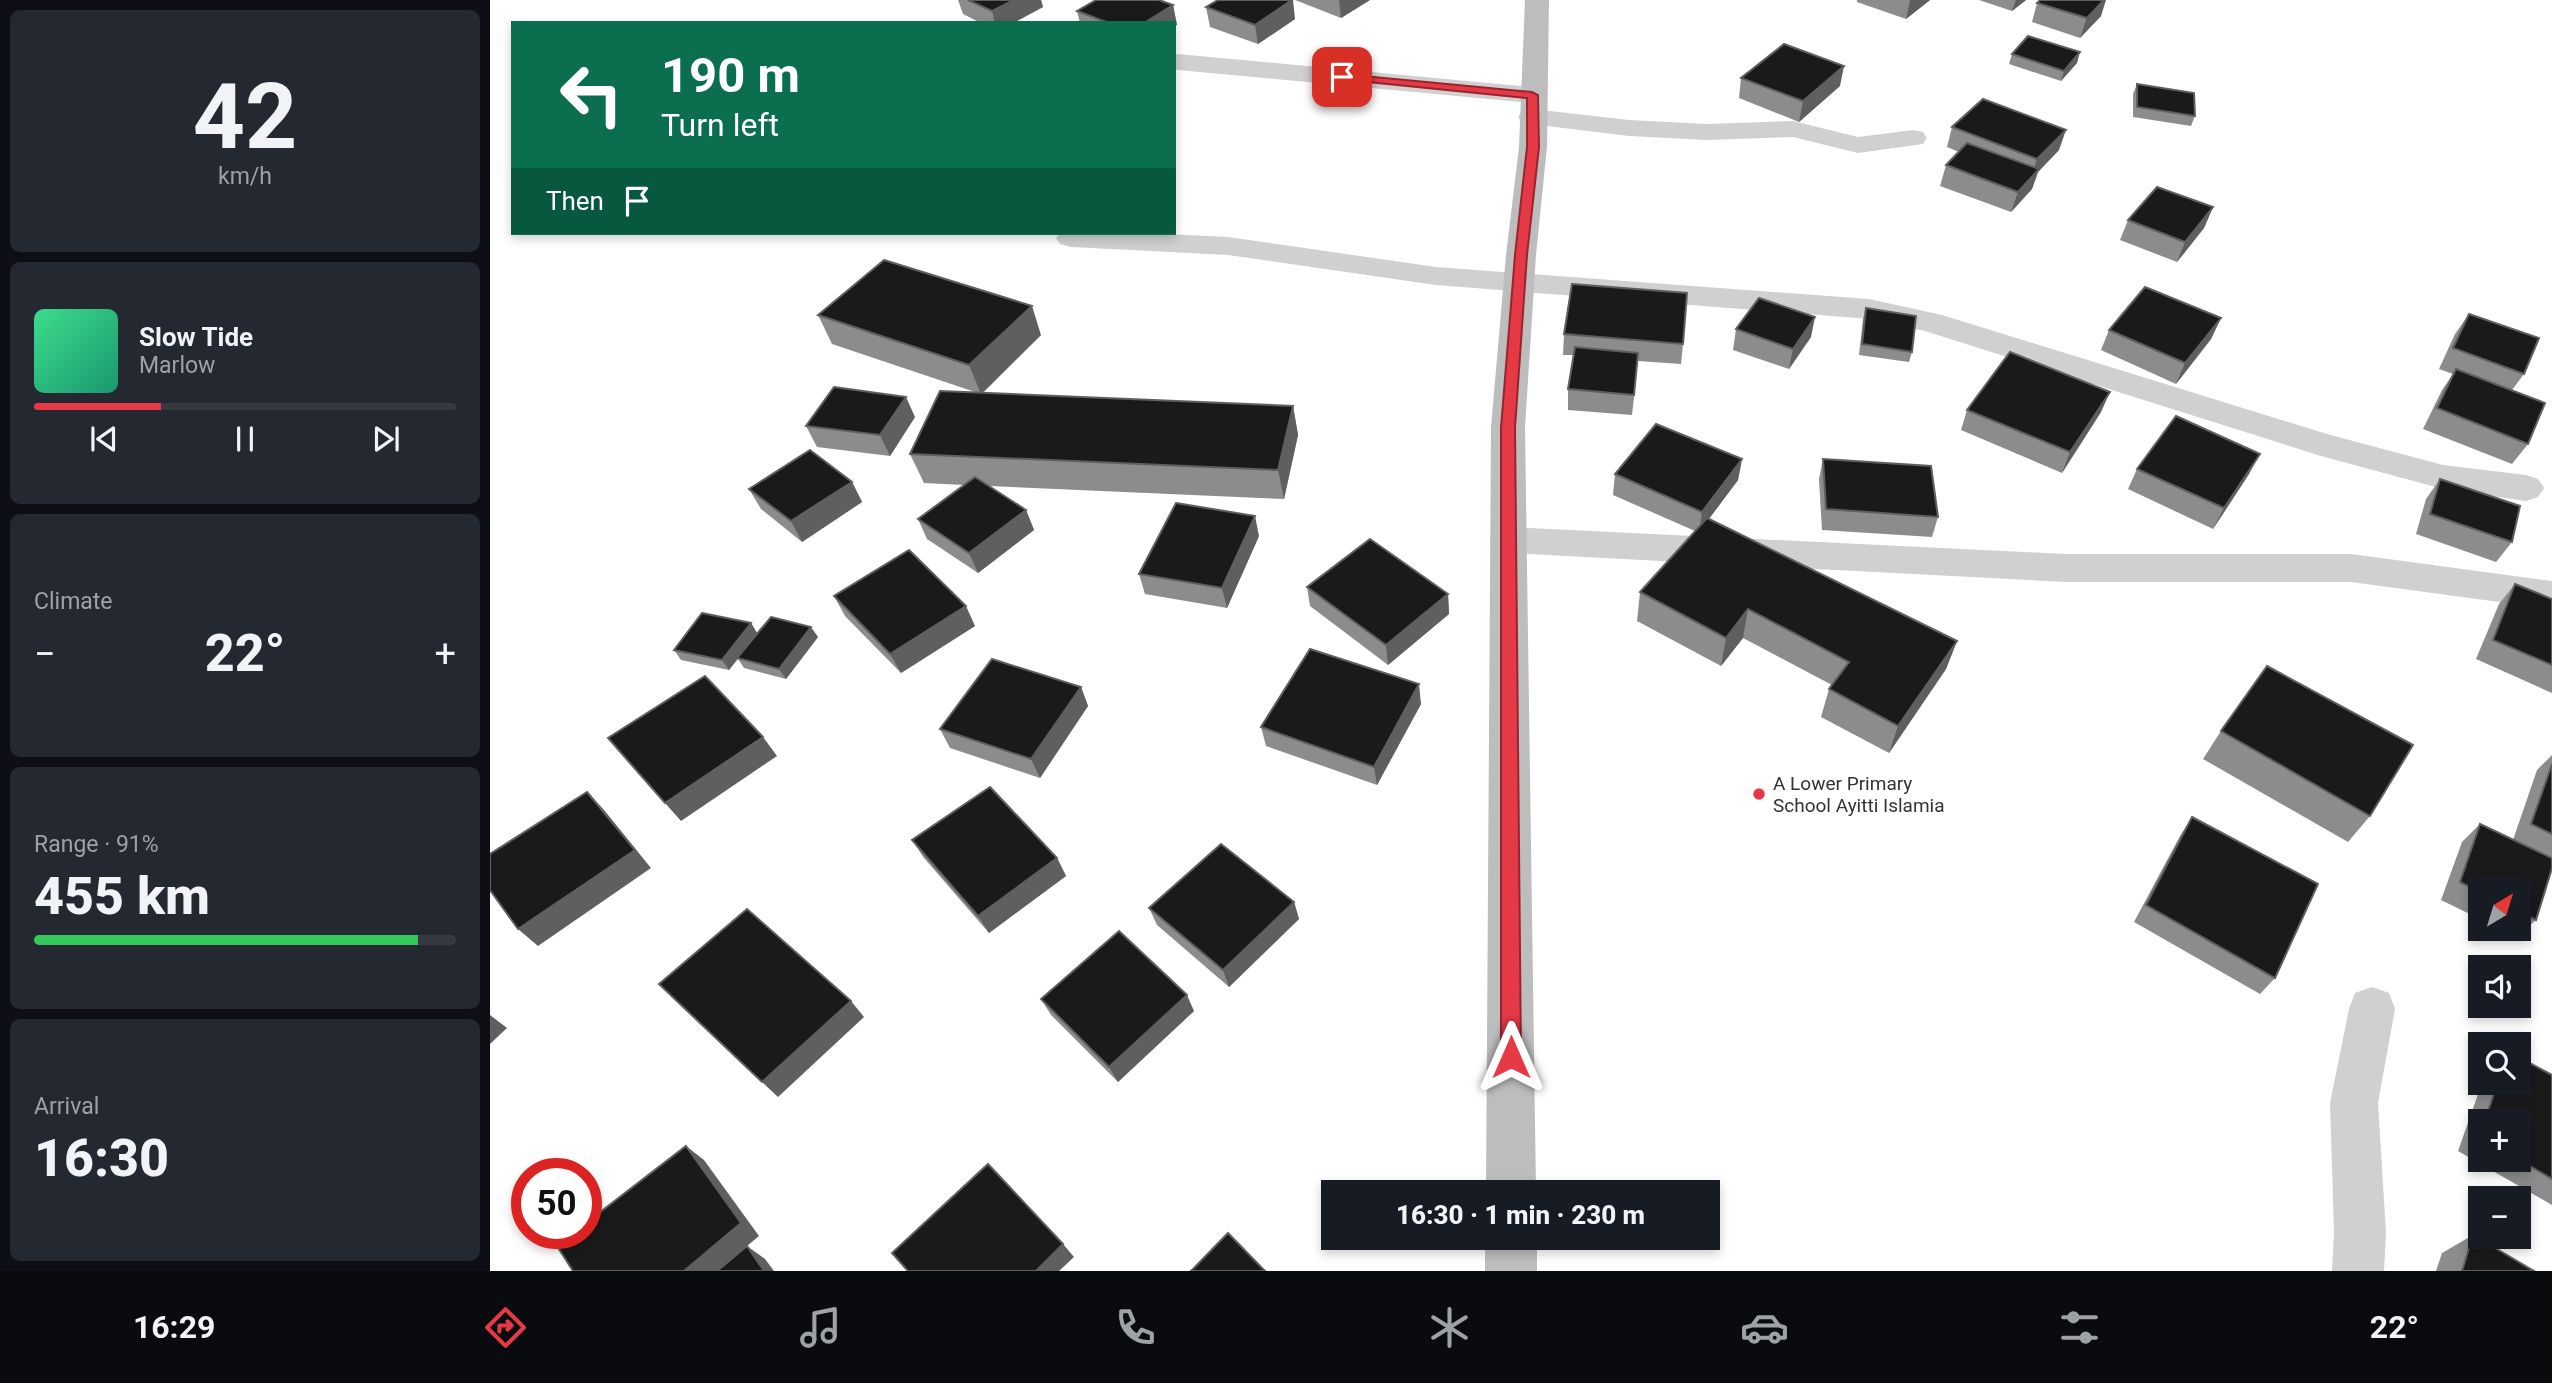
<!DOCTYPE html>
<meta charset="utf-8">
<style>
:root{--surface:#171b24;--page:#242831;--text:#f1f3f6;--muted:#9ea1a6;--line:#363941;--accent:#e63946}
body{margin:0;font-family:Roboto,sans-serif;background:var(--page);color:var(--text);height:100vh;display:flex;flex-direction:column;font-size:26px;white-space:nowrap}
*{box-sizing:border-box;margin:0}
p{font-size:23px;color:var(--muted)}
.icon{flex:none;width:38px;height:38px;fill:none;stroke:currentColor;stroke-width:2;stroke-linecap:round;stroke-linejoin:round}
.map{position:relative;flex:1;overflow:hidden}
.sheet{display:flex;flex-direction:column;gap:10px;padding:10px;background:#0d0f14;width:490px}
.sheet>*{flex:none}
.guide{position:absolute;left:21px;top:21px;width:665px;height:214px;border-radius:0px;box-shadow:0 4px 10px #0003;background:#0b6e4f;color:#fff;overflow:hidden}
.needle{width:46px;rotate:38deg}
.buttons{position:absolute;left:1978px;top:878px;display:grid;gap:14px}
.buttons a{display:grid;place-items:center;width:63px;height:63px;border-radius:0px;background:var(--surface);box-shadow:0 4px 10px #0003;font-size:35px}
.speed{position:absolute;left:21px;top:1158px;display:flex;gap:14px;font-size:35px;font-weight:700;text-align:center}
.speed>*{display:grid;place-content:center;width:91px;height:91px;border-radius:50%;background:var(--surface);box-shadow:0 4px 10px #0003;line-height:1}
.speed .limit{border:10px solid #d22;background:#fff;color:#111}
.pin{position:absolute;display:grid;place-items:center;width:60px;height:60px;color:#fff;margin:-30px;border-radius:14px;box-shadow:0 4px 10px #0006}
.me{position:absolute;width:77px;margin:-38px;rotate:0deg;stroke-linejoin:round;filter:drop-shadow(0 0 5px #0008)}
.turn{display:flex;align-items:center;gap:24px;height:147px;padding:0 35px;font-size:32px}
.turn .icon{width:91px;height:91px;stroke-width:2.5}
.turn b{display:block;font-size:49px;line-height:60px}
.then{display:flex;align-items:center;height:66px;padding:0 35px;background:#0003;gap:14px;font-size:26px}
.big{font-size:52px;font-weight:800;line-height:1.1}
.sheet .tile{flex:1;display:flex;flex-direction:column;justify-content:center;gap:10px;min-width:0;padding:0 24px;border-radius:10px;background:var(--page)}
.sheet .dial{align-items:center;gap:0}
.dial b{font-size:91px;line-height:1}
.song{display:flex;align-items:center;gap:21px}
.cover{width:84px;height:84px;border-radius:10px;background:linear-gradient(135deg,hsl(150 70% 55%),hsl(160 70% 35%))}
.played{height:7px;border-radius:4px;background:linear-gradient(90deg,var(--accent) 30%,var(--line) 30%)}
.keys{display:flex;justify-content:space-around;direction:ltr}
.heat{display:flex;justify-content:space-between;align-items:center;font-size:38px;direction:ltr}
.charge{height:10px;border-radius:5px;background:linear-gradient(90deg,#34c759 91%,var(--line) 0)}
.trip{position:absolute;left:831px;top:1180px;width:399px;height:70px;border-radius:0px;background:var(--surface);box-shadow:0 4px 10px #0003;font-weight:800;line-height:70px;text-align:center}
.menu{display:flex;height:112px;justify-content:space-around;align-items:center;background:#090b0e;color:var(--muted)}
.menu .icon{width:49px;height:49px}
.menu .current{color:var(--accent)}
.menu b{font-size:32px;color:var(--text)}
main{display:flex;flex:1;min-height:0}
.map>svg:first-child{display:block}
.lines{fill:none;stroke-linecap:round;stroke-linejoin:round}
.minor{fill:#d0d0d0;fill-rule:evenodd}
.secondary{fill:#bdbdbd;fill-rule:evenodd}
.wall{fill:#8c8c8c;fill-rule:evenodd}
.shaded-wall{fill:#5f5f5f}
.building{fill:#1a1a1a;stroke:#5f5f5f;stroke-width:2}
.route{fill:#e63946;stroke:#96252e;stroke-width:2}
.poi-dot{fill:#e63946;stroke:#fff;stroke-width:2.5}
.labels{text-anchor:middle;dominant-baseline:central;stroke-width:7;stroke-linejoin:round;paint-order:stroke}
.poi-label{font-size:19px;fill:#333;stroke:#fff;text-anchor:start}
</style>
<main>
<section class="sheet">
<div class="tile dial"><b>42</b><p>km/h</p></div>
<div class="tile">
<div class="song"><i class="cover"></i><div><b>Slow Tide</b><p>Marlow</p></div></div>
<div class="played"></div>
<div class="keys"><svg class="icon" aria-label="previous" viewBox="0 0 24 24"><path d="M18 5L8 12l10 7zM5 5v14"/></svg><svg class="icon" aria-label="pause" viewBox="0 0 24 24"><path d="M8 5v14M16 5v14"/></svg><svg class="icon" aria-label="next" viewBox="0 0 24 24"><path d="M6 5l10 7-10 7zM19 5v14"/></svg></div>
</div>
<div class="tile"><p>Climate</p>
<div class="heat"><a>−</a><b class="big">22°</b><a>+</a></div>
</div>
<div class="tile"><p>Range · 91%</p><b class="big">455 km</b><div class="charge"></div></div>
<div class="tile"><p>Arrival</p><b class="big">16:30</b></div>
</section>
<div class="map">
<svg width="2062" height="1271" viewBox="0 0 2062 1271">
<rect width="100%" height="100%" fill="#fff"/>
<g class="lines">
<!-- minor -->
<g class="minor">
<polygon points="688,54 1042,87 1051,89 1055,95 1051,101 1042,103 688,70 684,69 684,55"/>
<polygon points="1042,109 1139,120 1216,124 1303,121 1368,137 1423,130 1433,132 1437,138 1433,144 1368,153 1303,137 1216,140 1139,136 1032,123 1028,117 1032,111"/>
<polygon points="570,233 655,233 738,237 946,267 1379,299 1452,315 1837,434 1953,465 2036,475 2048,479 2054,488 2048,497 2036,501 1953,489 1831,456 1435,331 1379,319 946,285 738,255 581,247 570,244 566,238"/>
<polygon points="1018,527 1576,554 1861,554 2062,581 2062,609 1861,582 1576,582 1018,553 1005,549 1000,540 1005,531"/>
<polygon points="1882,987 1899,993 1905,1009 1888,1103 1896,1233 1894,1271 1842,1271 1844,1233 1840,1103 1859,1009 1865,993"/>
</g>
<!-- secondary -->
<g class="secondary">
<polygon points="1035,0 1059,0 1057,147 1046,255 1035,427 1046,1192 996,1192 1001,427 1016,255 1029,147"/>
<rect x="995" y="1237" width="52" height="34"/>
</g>
</g>
<!-- wall -->
<g class="wall">
<polygon points="468,0 551,0 553,7 523,23 491,23 473,14"/>
<polygon points="805,0 880,0 851,18"/>
<polygon points="1367,0 1440,0 1416,19 1367,2"/>
<polygon points="1489,0 1536,0 1522,11"/>
<polygon points="1547,3 1611,16 1590,38 1542,22"/>
<polygon points="683,5 687,25 684,23 590,23 587,11"/>
<polygon points="716,7 805,19 768,44 720,27"/>
<polygon points="1522,54 1587,63 1571,81 1519,64"/>
<polygon points="1251,78 1350,86 1309,122 1249,98"/>
<polygon points="1647,84 1705,116 1701,126 1643,117 1643,94"/>
<polygon points="1462,127 1569,150 1548,172 1542,189 1521,212 1450,186 1456,165 1469,152 1457,147"/>
<polygon points="1723,207 1714,228 1687,262 1630,240 1638,220"/>
<polygon points="1376,308 1422,352 1419,362 1369,355 1373,319"/>
<polygon points="1979,314 2034,374 2022,390 2038,444 2022,464 1933,429 1952,390 1963,374 1949,369 1965,334"/>
<polygon points="328,315 551,335 493,393 803,406 808,435 794,499 498,486 536,510 544,530 488,573 437,539 428,519 474,485 434,483 420,454 485,392 342,344"/>
<polygon points="1731,318 1721,339 1686,384 1611,350 1619,330"/>
<polygon points="1246,329 1321,337 1299,369 1243,350"/>
<polygon points="1074,334 1193,344 1191,364 1148,361 1142,415 1078,410 1078,389 1083,355 1073,355"/>
<polygon points="1477,410 1611,412 1572,473 1471,430"/>
<polygon points="425,417 400,456 327,447 316,426"/>
<polygon points="1252,459 1248,480 1219,519 1467,641 1456,669 1399,753 1331,717 1339,689 1342,685 1253,638 1231,666 1147,621 1150,592 1205,531 1123,495 1125,474"/>
<polygon points="1333,459 1448,517 1442,537 1332,530 1329,479"/>
<polygon points="1647,469 1759,474 1723,529 1638,489"/>
<polygon points="1950,479 2022,542 2006,562 1926,534 1936,499"/>
<polygon points="362,482 372,502 312,542 271,509 259,489"/>
<polygon points="769,536 737,608 655,594 649,574"/>
<polygon points="2025,584 2062,599 2062,693 1986,659 2009,604"/>
<polygon points="817,587 958,594 959,614 898,665 820,606"/>
<polygon points="344,596 485,626 411,673 355,616"/>
<polygon points="261,623 267,633 328,637 296,679 254,668 248,659 239,670 191,660 184,650"/>
<polygon points="591,687 598,706 550,778 460,748 450,729"/>
<polygon points="931,704 887,785 776,746 771,727"/>
<polygon points="1731,731 1880,816 1858,842 1713,759"/>
<polygon points="2062,755 2062,867 2046,920 2026,937 2011,929 2028,929 2028,891 1990,891 1990,919 1951,900 1972,842 1990,824 2023,840 2047,770"/>
<polygon points="1702,817 1785,978 1770,994 1644,922 1690,836"/>
<polygon points="422,840 567,858 576,876 499,933 434,858"/>
<polygon points="804,902 809,919 739,987 667,925 659,908"/>
<polygon points="551,999 704,1011 628,1082 561,1015"/>
<path d="M2062,1075v130l-94,-54 24,-68h36zM1990,1122h38v38h-38z"/>
<polygon points="1983,1235 2044,1271 1946,1271 1952,1253"/>
</g>
<!-- shaded-wall -->
<g class="shaded-wall">
<polygon points="524,0 551,0 553,7 523,23 505,23 502,11"/>
<polygon points="802,0 803,0 805,19 768,44 765,25"/>
<polygon points="849,0 880,0 851,18"/>
<polygon points="1420,0 1440,0 1416,19"/>
<polygon points="1526,0 1536,0 1522,11"/>
<polygon points="1614,0 1616,0 1611,16 1590,38 1597,18"/>
<polygon points="683,5 687,25 684,26 684,23 654,23"/>
<polygon points="1590,52 1587,63 1571,81 1574,71"/>
<polygon points="1354,66 1350,86 1309,122 1313,101"/>
<polygon points="1576,130 1569,150 1548,172 1542,189 1521,212 1528,192 1541,177 1547,159"/>
<polygon points="1723,207 1714,228 1687,262 1695,242"/>
<polygon points="542,306 551,335 491,394 479,365"/>
<polygon points="1325,317 1321,337 1299,369 1303,349"/>
<polygon points="1731,318 1721,339 1686,384 1695,363"/>
<polygon points="1620,392 1611,412 1572,473 1580,452"/>
<polygon points="416,397 425,417 400,456 390,435"/>
<polygon points="803,406 808,435 794,499 788,470"/>
<polygon points="1770,454 1759,474 1723,529 1734,508"/>
<polygon points="1252,459 1248,480 1209,532 1212,512"/>
<polygon points="362,482 372,502 312,542 301,521"/>
<polygon points="536,510 544,530 488,573 479,553"/>
<polygon points="765,516 769,536 737,608 732,588"/>
<polygon points="958,594 959,614 898,665 896,645"/>
<polygon points="476,606 485,626 411,673 400,654"/>
<polygon points="1258,609 1253,638 1231,666 1236,638"/>
<polygon points="261,623 267,633 239,670 232,660"/>
<polygon points="321,627 328,637 296,679 289,669"/>
<polygon points="1467,641 1456,669 1399,753 1408,726"/>
<polygon points="929,684 931,704 887,785 884,767"/>
<polygon points="591,687 598,706 550,778 541,759"/>
<polygon points="273,737 287,756 191,821 175,803"/>
<polygon points="97,792 114,810 161,868 48,946 28,929"/>
<polygon points="567,858 576,876 499,933 488,916"/>
<polygon points="804,902 809,919 739,987 733,970"/>
<polygon points="697,995 704,1011 628,1082 619,1067"/>
<polygon points="361,1001 374,1017 288,1097 272,1082"/>
<polygon points="0,1015 17,1028 0,1044"/>
<polygon points="196,1146 214,1160 269,1236 227,1271 194,1271"/>
<polygon points="573,1244 584,1257 569,1271 546,1271"/>
<polygon points="257,1246 275,1259 284,1271 274,1271"/>
</g>
<!-- building -->
<g class="building">
<polygon points="478,0 524,0 502,11"/>
<polygon points="606,0 669,0 683,5 654,23 619,23 587,11"/>
<polygon points="728,0 802,0 765,25 716,7"/>
<polygon points="1550,0 1614,0 1597,18 1547,3"/>
<polygon points="1538,36 1590,52 1574,71 1522,54"/>
<polygon points="1294,44 1354,66 1313,101 1251,78"/>
<polygon points="1647,84 1704,93 1705,116 1647,107"/>
<polygon points="1493,99 1576,130 1547,159 1462,127"/>
<polygon points="1477,143 1549,169 1528,192 1456,165"/>
<polygon points="1667,187 1723,207 1695,242 1638,220"/>
<polygon points="394,260 542,306 479,365 328,315"/>
<polygon points="1082,284 1197,293 1193,344 1074,334"/>
<polygon points="1655,287 1731,318 1695,363 1619,330"/>
<polygon points="1269,298 1325,317 1303,349 1246,329"/>
<polygon points="1376,308 1426,316 1422,352 1372,344"/>
<polygon points="1979,314 2049,338 2034,374 1963,348"/>
<polygon points="1085,347 1148,353 1144,395 1078,389"/>
<polygon points="1520,352 1620,392 1580,452 1477,410"/>
<polygon points="1966,369 2055,403 2038,444 1947,408"/>
<polygon points="344,387 416,397 390,435 316,426"/>
<polygon points="450,391 803,406 788,470 420,454"/>
<polygon points="1686,416 1770,454 1734,508 1647,469"/>
<polygon points="1166,424 1252,459 1212,512 1125,474"/>
<polygon points="320,450 362,482 301,521 259,489"/>
<polygon points="1333,459 1441,466 1448,517 1336,509"/>
<polygon points="485,477 536,510 479,553 428,519"/>
<polygon points="1950,479 2030,506 2022,542 1940,514"/>
<polygon points="686,503 765,516 732,588 649,574"/>
<polygon points="1217,518 1467,641 1408,726 1339,689 1359,662 1258,609 1236,638 1150,592"/>
<polygon points="880,539 958,594 896,645 817,587"/>
<polygon points="419,550 476,606 400,654 344,596"/>
<polygon points="2025,584 2062,599 2062,665 2003,640"/>
<polygon points="212,613 261,623 232,660 184,650"/>
<polygon points="281,617 321,627 289,669 247,658"/>
<polygon points="820,649 929,684 884,767 771,727"/>
<polygon points="502,659 591,687 541,759 450,729"/>
<polygon points="1777,666 1923,745 1880,816 1731,731"/>
<polygon points="215,676 273,737 175,803 118,738"/>
<polygon points="2062,764 2062,834 2041,824"/>
<polygon points="500,787 567,858 488,916 422,840"/>
<polygon points="97,792 145,850 28,929 0,890 0,854"/>
<polygon points="1702,817 1828,884 1785,978 1656,905"/>
<polygon points="1990,824 2062,858 2062,868 2046,920 2028,911 2028,891 1990,891 1990,892 1970,882"/>
<polygon points="731,844 804,902 733,970 659,908"/>
<polygon points="257,909 361,1001 272,1082 169,984"/>
<polygon points="629,931 697,995 619,1067 551,999"/>
<polygon points="2028,1057 2062,1075 2062,1179 2028,1159 2028,1122 1994,1122 2008,1083 2028,1083"/>
<polygon points="196,1146 251,1223 194,1271 83,1271 67,1246 82,1234 96,1234 96,1223"/>
<polygon points="498,1164 573,1244 546,1271 418,1271 402,1253"/>
<polygon points="738,1233 775,1271 701,1271"/>
<polygon points="1983,1235 2044,1271 1972,1271"/>
<polygon points="257,1246 274,1271 227,1271"/>
</g>
<!-- route -->
<polygon class="route" points="852,74 1042,92 1048,95 1049,147 1037,255 1025,428 1031,1057 1028,1063 1021,1066 1014,1063 1011,1057 1011,428 1025,255 1037,147 1037,98 848,79 846,77"/>
<!-- markers -->
<circle class="poi-dot" cx="1269" cy="794" r="7"/>
<g class="labels">
<!-- poi labels -->
<g class="poi-label">
<text x="1283" y="783">A Lower Primary<tspan x="1283" dy="22">School Ayitti Islamia</tspan></text>
</g>
</g>
</svg>
<div class="buttons">
<a><svg class="needle" viewBox="-14 -14 28 28"><path d="M0-13l5 13h-10z" fill="#e53935"/><path d="M0 13l5-13h-10z" fill="#9ea1a6"/></svg></a>
<a><svg class="icon" aria-label="sound" viewBox="0 0 24 24"><path d="M4 9h4l5-4v14l-5-4H4zM17 9q2 3 0 6"/></svg></a>
<a><svg class="icon" aria-label="search" viewBox="0 0 24 24"><circle cx="10" cy="10" r="6"/><path d="M15 15l6 6"/></svg></a>
<a>+</a>
<a>−</a>
</div>
<div class="speed"><div class="limit">50</div></div>
<div class="pin" style="left:852px;top:77px;background:#d93025"><svg class="icon" aria-label="arrive" viewBox="0 0 24 24"><path d="M6 21V4h12l-3 4 3 4H6"/></svg></div>
<svg class="me" style="left:1021px;top:1057px" viewBox="-20 -20 40 40"><path d="M0-17L14 15 0 8-14 15z" fill="#e63946" stroke="#fff" stroke-width="4"/></svg>
<div class="trip">16:30 · 1 min · 230 m</div>
<div class="guide">
<div class="turn"><svg class="icon" aria-label="left" viewBox="0 0 24 24"><path d="M17 20v-9H6M10 6l-5 5 5 5"/></svg><div><b>190 m</b>Turn left</div></div>
<div class="then">Then<svg class="icon" aria-label="arrive" viewBox="0 0 24 24"><path d="M6 21V4h12l-3 4 3 4H6"/></svg></div>
</div>
</div>
</main>
<nav class="menu">
<b>16:29</b>
<svg class="icon current" aria-label="directions" viewBox="0 0 24 24"><path d="M12 3l9 9-9 9-9-9zM9 14v-3h6M13 9l2 2-2 2"/></svg>
<svg class="icon" aria-label="music" viewBox="0 0 24 24"><path d="M9 18V5l10-2v13"/><circle cx="6" cy="18" r="3"/><circle cx="16" cy="16" r="3"/></svg>
<svg class="icon" aria-label="phone" viewBox="0 0 24 24"><path d="M5 4h4l2 5-3 2q2 4 5 5l2-3 5 2v4C11 20 4 13 5 4z"/></svg>
<svg class="icon" aria-label="climate" viewBox="0 0 24 24"><path d="M12 3v18M4 7l16 10M4 17L20 7"/></svg>
<svg class="icon" aria-label="car" viewBox="0 0 24 24"><path d="M5 17H2v-5l4-1 3-4h7l3 4 3 1v5h-3M9 17h6M6 11h13"/><circle cx="7" cy="17" r="2"/><circle cx="17" cy="17" r="2"/></svg>
<svg class="icon" aria-label="filters" viewBox="0 0 24 24"><path d="M4 7h16M4 17h16"/><circle cx="9" cy="7" r="2"/><circle cx="15" cy="17" r="2"/></svg>
<b>22°</b>
</nav>
